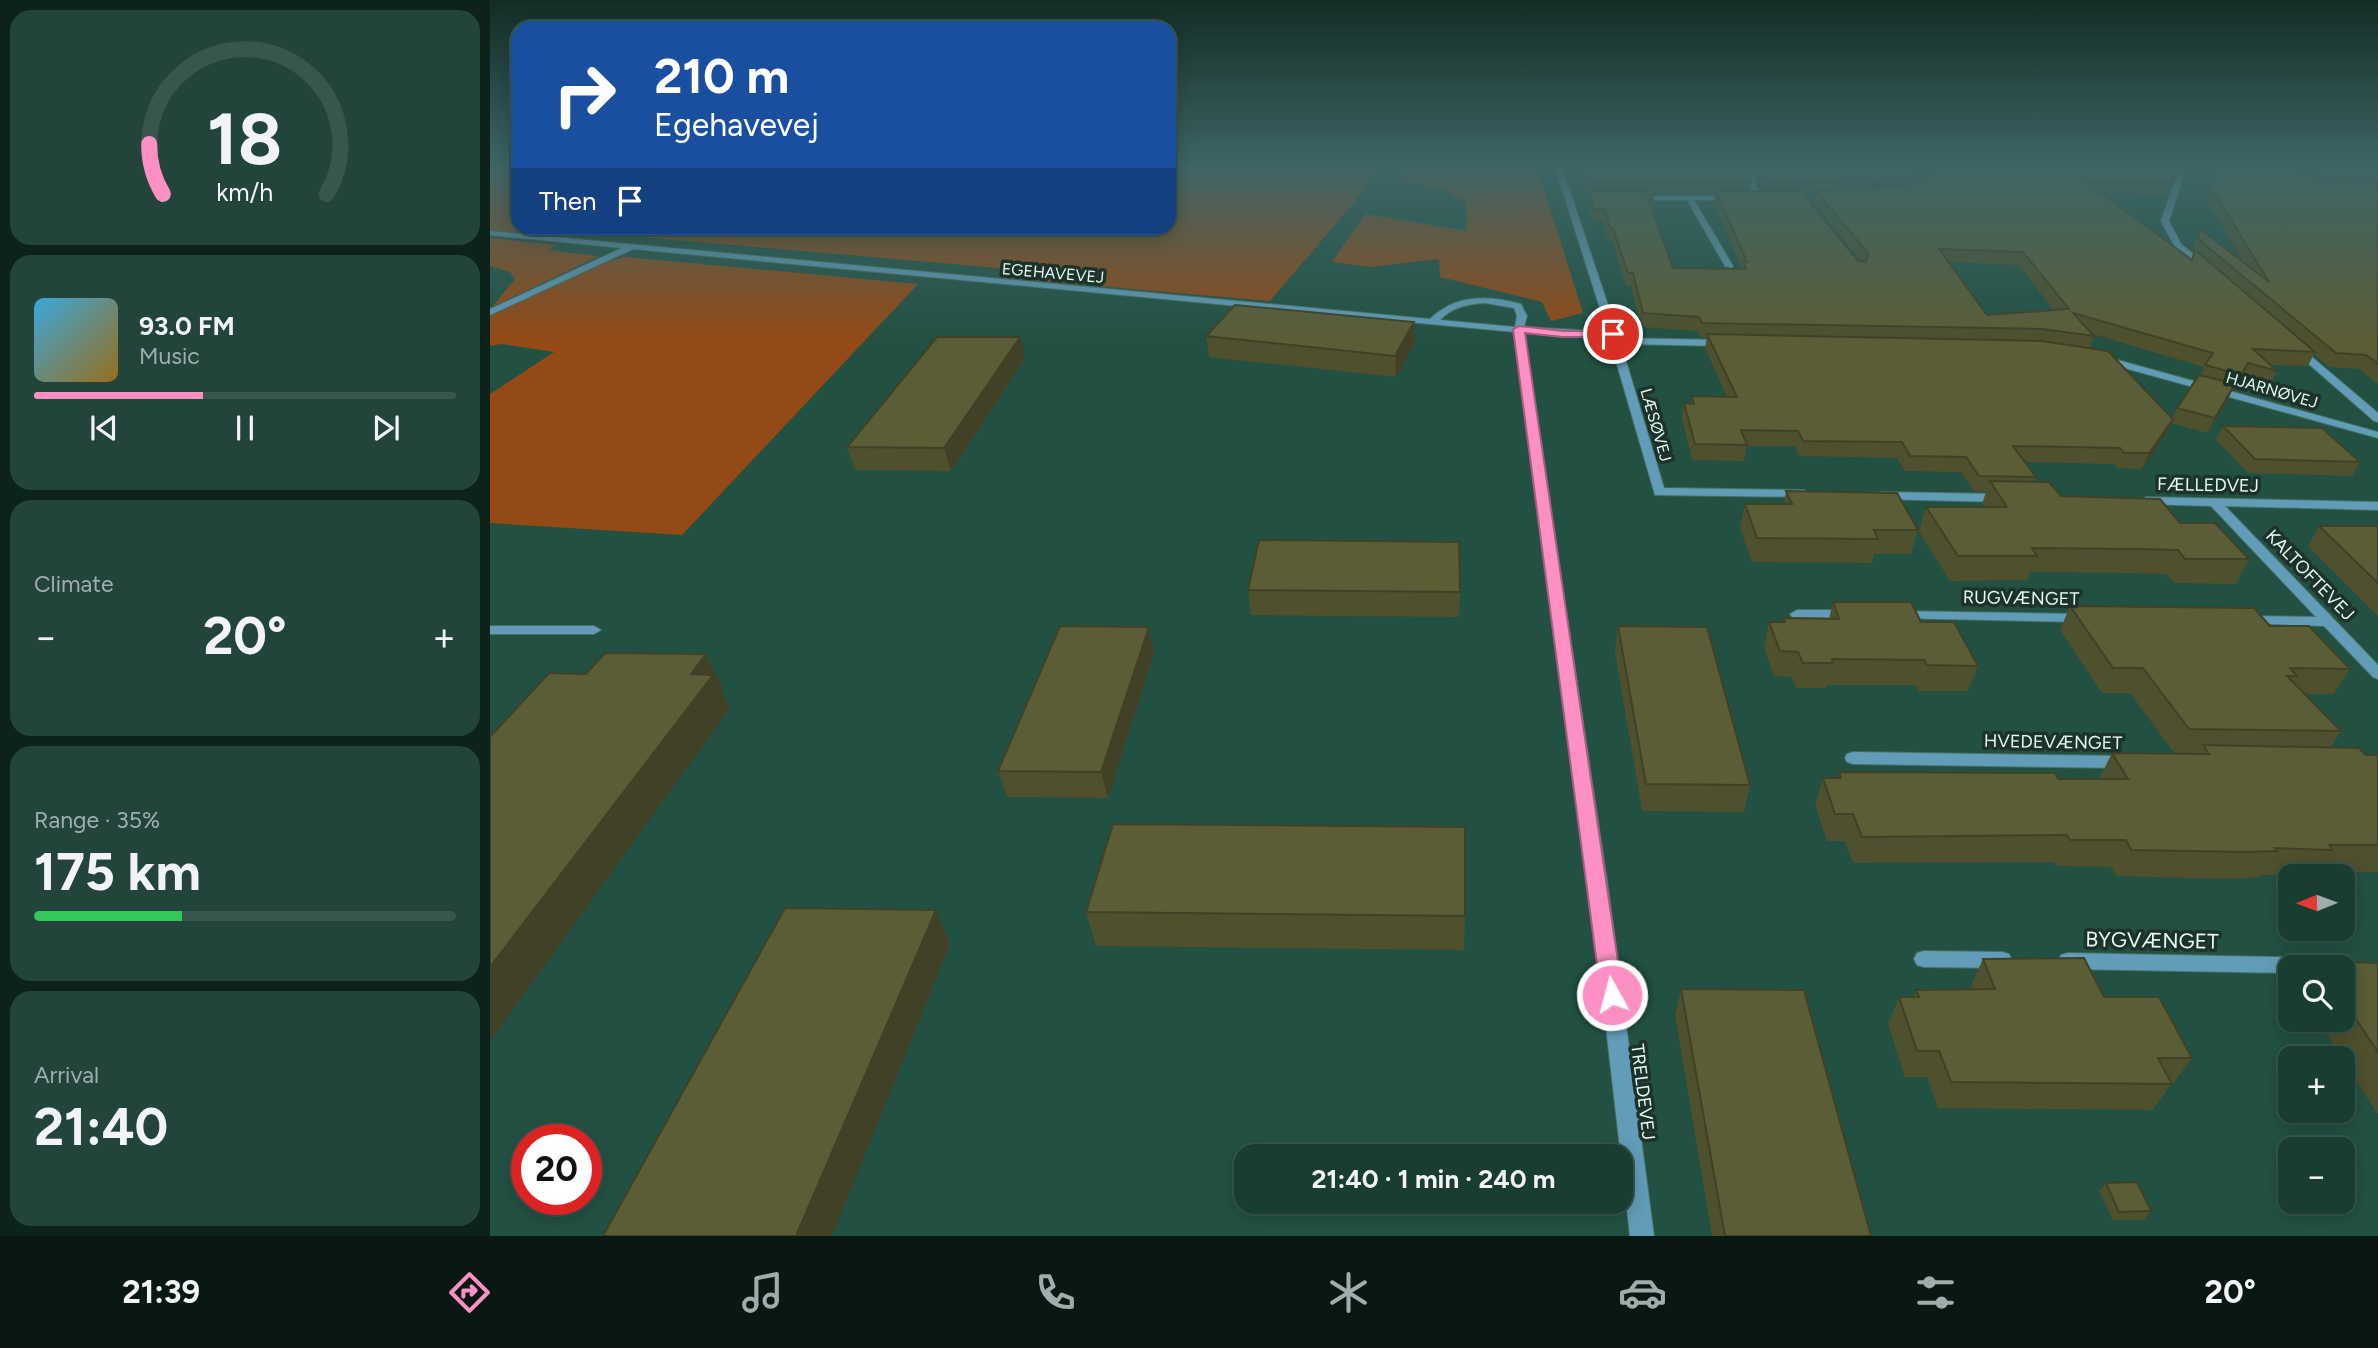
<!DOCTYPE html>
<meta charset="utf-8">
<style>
:root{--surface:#1a3d32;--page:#23443a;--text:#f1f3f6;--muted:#9faeac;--line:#38564d;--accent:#fc8fc3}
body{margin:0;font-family:Figtree,sans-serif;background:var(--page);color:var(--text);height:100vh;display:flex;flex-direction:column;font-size:26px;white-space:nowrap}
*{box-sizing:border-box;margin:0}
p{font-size:23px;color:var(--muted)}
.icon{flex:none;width:38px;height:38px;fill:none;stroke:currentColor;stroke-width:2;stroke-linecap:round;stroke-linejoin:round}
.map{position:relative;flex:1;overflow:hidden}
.panel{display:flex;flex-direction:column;gap:10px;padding:10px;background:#0e221c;width:490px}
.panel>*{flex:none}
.guide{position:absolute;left:21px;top:21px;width:665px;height:214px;border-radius:21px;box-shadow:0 4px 18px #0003,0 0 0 2px var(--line);background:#1a4fa0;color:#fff;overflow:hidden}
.needle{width:46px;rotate:269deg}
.fabs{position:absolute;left:1788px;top:864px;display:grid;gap:14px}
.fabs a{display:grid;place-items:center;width:77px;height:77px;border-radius:14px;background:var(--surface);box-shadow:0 4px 18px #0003,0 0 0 2px var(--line);font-size:35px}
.speed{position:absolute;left:21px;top:1124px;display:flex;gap:14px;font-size:35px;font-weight:700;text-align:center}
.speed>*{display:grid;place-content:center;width:91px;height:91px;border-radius:50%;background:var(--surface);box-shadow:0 4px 18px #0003,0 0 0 2px var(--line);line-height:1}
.speed .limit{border:10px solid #d22;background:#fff;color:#111}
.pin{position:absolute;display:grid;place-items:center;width:60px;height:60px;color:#fff;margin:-30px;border:4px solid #fff;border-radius:50%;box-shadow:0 2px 7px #0007}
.me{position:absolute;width:77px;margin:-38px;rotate:353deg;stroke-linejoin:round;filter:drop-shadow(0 0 5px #0008)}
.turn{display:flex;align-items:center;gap:24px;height:147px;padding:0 28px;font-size:32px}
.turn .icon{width:91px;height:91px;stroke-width:2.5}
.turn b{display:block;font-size:49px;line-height:60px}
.then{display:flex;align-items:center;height:66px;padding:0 28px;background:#0003;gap:14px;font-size:26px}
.big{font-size:52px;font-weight:700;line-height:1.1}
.panel .card{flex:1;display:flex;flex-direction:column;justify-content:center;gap:10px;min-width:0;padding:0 24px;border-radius:21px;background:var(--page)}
.panel .dial{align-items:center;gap:0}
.dial svg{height:182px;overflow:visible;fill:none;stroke:var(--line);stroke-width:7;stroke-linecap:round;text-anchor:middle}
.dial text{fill:var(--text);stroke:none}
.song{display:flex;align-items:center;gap:21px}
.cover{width:84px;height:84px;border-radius:10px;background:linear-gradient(135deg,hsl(200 70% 55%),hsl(40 70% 35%))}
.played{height:7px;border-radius:4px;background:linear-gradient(90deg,var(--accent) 40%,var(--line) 40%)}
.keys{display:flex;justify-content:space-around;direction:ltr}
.heat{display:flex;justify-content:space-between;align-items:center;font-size:38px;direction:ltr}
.charge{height:10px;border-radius:5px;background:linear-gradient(90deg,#34c759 35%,var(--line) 0)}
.trip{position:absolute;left:744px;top:1144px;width:399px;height:70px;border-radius:21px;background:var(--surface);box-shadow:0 4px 18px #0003,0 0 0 2px var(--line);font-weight:700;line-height:70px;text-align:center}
.tabs{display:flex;height:112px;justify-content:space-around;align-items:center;background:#0a1814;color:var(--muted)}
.tabs .icon{width:49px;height:49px}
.tabs .selected{color:var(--accent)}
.tabs b{font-size:32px;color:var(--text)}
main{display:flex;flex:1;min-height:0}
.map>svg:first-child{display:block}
.green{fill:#934a15}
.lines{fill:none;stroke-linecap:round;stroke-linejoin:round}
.service-casing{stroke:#457062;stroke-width:2}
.minor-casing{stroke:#457062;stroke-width:2}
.service{fill:#639cb8;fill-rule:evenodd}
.minor{fill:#639cb8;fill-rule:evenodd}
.wall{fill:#4e502e;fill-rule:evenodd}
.shaded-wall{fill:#404126}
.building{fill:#5b5d36;stroke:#404126;stroke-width:2;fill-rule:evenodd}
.route{fill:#fc8fc3;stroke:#a45d7f;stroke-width:2}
.labels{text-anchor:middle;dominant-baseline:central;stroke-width:7;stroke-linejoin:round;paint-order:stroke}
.far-street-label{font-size:16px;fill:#e3fcf2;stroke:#1e322b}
.street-label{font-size:18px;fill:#e3fcf2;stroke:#1e322b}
.near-street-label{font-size:21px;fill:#e3fcf2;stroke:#1e322b}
</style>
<main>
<section class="panel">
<div class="card dial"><svg viewBox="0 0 100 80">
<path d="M14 69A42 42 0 1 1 86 69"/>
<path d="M14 69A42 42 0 0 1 8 47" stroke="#fc8fc3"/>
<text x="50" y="56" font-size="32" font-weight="700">18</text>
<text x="50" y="72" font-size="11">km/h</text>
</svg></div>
<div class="card">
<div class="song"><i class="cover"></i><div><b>93.0 FM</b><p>Music</p></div></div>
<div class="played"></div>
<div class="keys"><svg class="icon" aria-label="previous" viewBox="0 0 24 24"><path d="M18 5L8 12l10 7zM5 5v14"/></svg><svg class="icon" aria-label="pause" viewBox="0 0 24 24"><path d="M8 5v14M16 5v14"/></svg><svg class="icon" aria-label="next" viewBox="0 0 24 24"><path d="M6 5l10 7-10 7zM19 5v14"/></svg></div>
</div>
<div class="card"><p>Climate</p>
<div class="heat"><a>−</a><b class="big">20°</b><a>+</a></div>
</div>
<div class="card"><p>Range · 35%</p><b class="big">175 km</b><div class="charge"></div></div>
<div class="card"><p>Arrival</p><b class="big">21:40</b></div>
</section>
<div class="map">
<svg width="1888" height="1236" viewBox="0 0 1888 1236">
<rect width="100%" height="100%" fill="#225143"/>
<!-- green -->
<g class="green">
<polygon points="0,167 28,167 28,228 679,228 679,167 894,167 780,301 516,278 520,269 94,232 81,238 0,230"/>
<polygon points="919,167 1047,167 1093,313 1061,321 1052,302 950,277 949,259 880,267 842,262 875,214 977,231 976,203 955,190 906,180"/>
<polygon points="0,238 67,245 58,250 109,256 2,307 25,279 20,272 0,266"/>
<polygon points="135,257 428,284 192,535 0,523 0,394 64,352 11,344 0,346 0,316 107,264"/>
</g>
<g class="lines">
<!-- service casing -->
<g class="service-casing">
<g id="service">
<path d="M0,231l940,88c25,-25 59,-24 91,-15l6,12 -3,11 92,5v4l-3,1h-50l-39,-4 84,555 46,348h-24l-40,-348 -75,-556 -882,-83 -143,66v-6l132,-61 -132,-13zM995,303l29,5 3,8 -2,11 -75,-7c12,-13 28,-16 45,-17z"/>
<polygon points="0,626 104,626 111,630 104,634 0,634"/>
</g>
</g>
<!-- minor casing -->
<g class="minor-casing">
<g id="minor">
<polygon points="1065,167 1072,167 1129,338 1233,340 1238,343 1233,346 1131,344 1174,488 1314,490 1320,494 1318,497 1165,495 1118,334"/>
<polygon points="1254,167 1261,167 1271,201 1264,199"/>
<polygon points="1690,167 1697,167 1679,221 1691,244 1719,267 1719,271 1713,271 1685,247 1671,221"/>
<polygon points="1794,167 1801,167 1809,180 1803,180"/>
<polygon points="1146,196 1244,196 1244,200 1204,200 1243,266 1242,268 1235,266 1197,200 1143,200 1143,196"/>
<polygon points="1804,347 1810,347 1888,413 1888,422 1884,421 1804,351"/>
<polygon points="1613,356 1888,432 1888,438 1609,361 1609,357"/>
<polygon points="1390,492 1513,494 1519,498 1513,502 1386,499 1384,496"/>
<polygon points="1656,497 1888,502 1888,510 1735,506 1888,665 1888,679 1883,677 1834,626 1751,623 1749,620 1751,617 1756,616 1826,617 1721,506 1652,504 1650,501"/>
<polygon points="1307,610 1358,610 1365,614 1358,618 1302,617 1300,614"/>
<polygon points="1409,611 1592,614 1599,618 1592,622 1404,618 1402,615 1404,612"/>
<polygon points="1363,752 1635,756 1641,758 1643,762 1641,766 1635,768 1363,764 1357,762 1355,758 1357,754"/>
<polygon points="1434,951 1512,952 1519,954 1522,960 1519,966 1512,968 1434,967 1427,965 1424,959 1427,953"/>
<polygon points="1578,953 1841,958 1848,960 1851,966 1801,968 1801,973 1578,969 1571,967 1568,961 1571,955"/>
</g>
</g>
<!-- service -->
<use href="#service" class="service"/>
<!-- minor -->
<use href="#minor" class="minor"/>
</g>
<!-- wall -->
<g class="wall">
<path d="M1093,167h164l4,15 -1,9h12l-8,-24h187l-13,8 250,-8 -10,28 -66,-2 89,67 3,-8 -1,-1 3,-10 4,-12 44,34 -37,-62 12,-34 116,13v-1l-17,-3 -11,-9h67l4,5v7l-2,3 2,1v201l-19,-15 -30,-2 -15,-13 -6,12 -38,-1 7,6 -7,15 -29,-8 -7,11h-1l-5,10 -20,34 -37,-10 -5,11 -24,35 -24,-1 -4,-4 -89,-2 11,15 -2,5 27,14 119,27 69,36 -13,25 -62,-1 -8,-9 -40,-1 -96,-1 -3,8 -77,1 -31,-50 7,-24h58l-2,-3 4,-12 -12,-1 -13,-19 -56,-1 -8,-13 -98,-2 -4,-10h-48l-3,15 -52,-1 -10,-42 2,-15 7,1 1,-8 35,1 -22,-49 2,-11h-7l-3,-6 -56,-4 -10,-41h-5l-14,-45 -5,-3 -3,-17h-12l-3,-18v-10h-2zM1326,192l-2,11 47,58h-3l-55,-68zM1164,193h61l-1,10 28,66 -69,-1 -22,-62 2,1zM1459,262l70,3 35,46 -67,4zM1603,334l111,33 -4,8 -23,33 -5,11 -82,-71 4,-12z"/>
<polygon points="924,322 925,343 906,377 719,357 716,336"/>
<polygon points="535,358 461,471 365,470 357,447"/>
<polygon points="1733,426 1870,462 1862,476 1758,473 1726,440"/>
<polygon points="1296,491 1428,530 1421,554 1384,554 1382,563 1262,562 1250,528 1255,504 1294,504"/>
<polygon points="1829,526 1888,526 1888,616 1818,546"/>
<polygon points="758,590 970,592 969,617 761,615"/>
<polygon points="1343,602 1431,622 1488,666 1478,691 1428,691 1425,685 1337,685 1336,688 1306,688 1302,677 1284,676 1274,647 1279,622 1293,622 1293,618 1339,619"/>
<polygon points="1580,606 1780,626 1860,669 1844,694 1814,694 1851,731 1841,747 1876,755 1888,755 1888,872 1827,872 1823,876 1771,875 1769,877 1737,879 1627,876 1621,867 1566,866 1564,862 1363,863 1355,841 1337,841 1325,805 1333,778 1347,778 1349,772 1568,779 1609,779 1622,753 1685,754 1640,693 1612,693 1570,630"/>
<polygon points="1128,626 1260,785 1254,812 1152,811 1125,652"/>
<polygon points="659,627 664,653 618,798 517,797 508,771"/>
<polygon points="596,912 975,916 974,950 606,946"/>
<polygon points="1493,959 1614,997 1702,1058 1683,1084 1681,1084 1663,1110 1448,1108 1437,1077 1415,1077 1398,1024 1409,997 1423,997 1426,990 1482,989 1481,985"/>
<polygon points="1827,961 1888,963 1888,1113 1887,1113 1853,1061 1853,1059 1852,1059 1828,1020 1853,1020 1853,968 1822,968"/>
<polygon points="1191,989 1381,1236 1222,1236 1185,1015"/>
<polygon points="1616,1183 1661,1211 1654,1220 1623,1220 1609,1191"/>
</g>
<!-- shaded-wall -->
<g class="shaded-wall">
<polygon points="1434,167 1451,167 1436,177 1413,185 1381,191 1383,180"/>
<polygon points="924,322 925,343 906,377 905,356"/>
<polygon points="530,337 535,358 461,471 454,448"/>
<polygon points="1758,363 1751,378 1744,389 1751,375"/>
<polygon points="1745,384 1738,399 1718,433 1725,418"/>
<polygon points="1683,419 1676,434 1652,469 1659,453"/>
<polygon points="659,627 664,653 618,798 611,772"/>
<polygon points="216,654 233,688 231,690 240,708 0,1041 0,967 201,674"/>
<polygon points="446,910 460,944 342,1236 306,1236"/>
</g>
<!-- building -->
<g class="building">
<polygon points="1096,167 1257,167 1261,182 1098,182"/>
<polygon points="1270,167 1434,167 1416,174 1383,180 1275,182"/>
<path d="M1455,167h233l-6,16 -87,-2 107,79 3,-10 120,102 -62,-3 24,22 -29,-8 -7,12 -36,-10 8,-12 -140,-40 21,23 -52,-7 -340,-6 -3,-6 -56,-4 -10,-40h-5l-15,-44 -4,-3 -4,-17h-12l-3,-18h63l2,4h-8l26,73 73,1 -3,-7h4l-31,-71h85l57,70 8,1 2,-9 -52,-62 52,-1 38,-6 36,-14zM1449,249l84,3 46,57 -82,6z"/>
<polygon points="1729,167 1751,167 1854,181 1847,176 1888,183 1888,364 1876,355 1846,353 1708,239 1710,229 1779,282 1722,189"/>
<polygon points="1836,167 1884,167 1888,172 1888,175"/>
<polygon points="745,305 924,322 905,356 716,336"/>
<polygon points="1217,334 1552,341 1618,351 1683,419 1659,453 1634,453 1630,448 1523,446 1546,477 1489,476 1476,457 1420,456 1412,442 1313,441 1308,431 1251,430 1257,445 1205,444 1194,403 1204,404 1202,396 1247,397"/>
<polygon points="447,337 530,337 454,448 357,447"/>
<polygon points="1709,375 1745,384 1725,418 1687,408"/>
<polygon points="1733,426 1832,428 1870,462 1765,459"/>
<polygon points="1500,481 1559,482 1571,496 1670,499 1690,523 1725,523 1759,559 1695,559 1688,550 1647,549 1542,548 1547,556 1468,556 1436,507 1517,507"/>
<polygon points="1296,491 1407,493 1428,530 1384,530 1388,539 1267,538 1255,504 1302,504"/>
<polygon points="1829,526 1888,526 1888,583"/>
<polygon points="769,540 969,542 970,592 758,590"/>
<polygon points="1343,602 1421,602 1431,622 1464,622 1488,666 1437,665 1434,660 1342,659 1343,663 1313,663 1308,652 1290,651 1279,622 1295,622 1293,618 1349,619"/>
<polygon points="1580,606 1764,608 1780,626 1819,626 1860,669 1800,668 1807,676 1797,676 1851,731 1699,729 1653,668 1623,668"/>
<polygon points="570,626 659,627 611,772 508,771"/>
<polygon points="1128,626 1217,627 1260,785 1156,784"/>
<polygon points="115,653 216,654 201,674 223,675 0,967 0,737 59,673 96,674"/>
<polygon points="1713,745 1869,748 1876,755 1888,755 1888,845 1839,845 1842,850 1785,848 1787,851 1754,852 1641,850 1636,840 1580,840 1577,835 1372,837 1363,814 1345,814 1333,778 1351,778 1349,772 1565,773 1568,779 1638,779 1622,753 1719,754"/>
<polygon points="623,824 975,827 975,916 596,912"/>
<polygon points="295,908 446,910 306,1236 113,1236"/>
<polygon points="1594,958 1614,997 1669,997 1702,1058 1668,1058 1682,1084 1461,1082 1449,1051 1427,1051 1409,997 1429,997 1426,990 1505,989 1493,959"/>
<polygon points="1827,961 1888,963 1888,1052 1853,1000 1853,968 1832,968"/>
<polygon points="1191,989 1314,990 1381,1236 1235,1236"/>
<polygon points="1647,1182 1661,1211 1629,1212 1616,1183"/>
</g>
<!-- sky -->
<linearGradient id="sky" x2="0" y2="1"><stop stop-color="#132d25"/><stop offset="0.49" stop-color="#3e6566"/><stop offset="1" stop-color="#3e6566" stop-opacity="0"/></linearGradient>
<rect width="1888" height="340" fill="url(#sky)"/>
<!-- route -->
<polygon class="route" points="1029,326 1073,331 1123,331 1128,334 1123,337 1073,337 1035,333 1133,995 1130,1002 1122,1005 1114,1002 1111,995 1023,329"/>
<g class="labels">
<!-- far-street labels -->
<g class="far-street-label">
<text transform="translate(563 273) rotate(5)">EGEHAVEVEJ</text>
<text transform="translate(1782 390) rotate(16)">HJARNØVEJ</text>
<text transform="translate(1166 425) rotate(74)">LÆSØVEJ</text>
</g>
<!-- street labels -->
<g class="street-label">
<text transform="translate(1718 485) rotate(1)">FÆLLEDVEJ</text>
<text transform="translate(1820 575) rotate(46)">KALTOFTEVEJ</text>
<text transform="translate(1531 598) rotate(1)">RUGVÆNGET</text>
<text transform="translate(1563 742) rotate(1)">HVEDEVÆNGET</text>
<text transform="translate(1153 1092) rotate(83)">TRELDEVEJ</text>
</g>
<!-- near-street labels -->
<g class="near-street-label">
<text transform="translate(1662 940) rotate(1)">BYGVÆNGET</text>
</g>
</g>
</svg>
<div class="fabs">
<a><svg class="needle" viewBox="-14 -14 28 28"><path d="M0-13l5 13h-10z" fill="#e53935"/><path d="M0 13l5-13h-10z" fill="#9faeac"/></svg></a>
<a><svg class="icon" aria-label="search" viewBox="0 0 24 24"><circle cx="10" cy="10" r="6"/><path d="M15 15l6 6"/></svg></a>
<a>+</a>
<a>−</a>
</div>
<div class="speed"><div class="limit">20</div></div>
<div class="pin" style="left:1123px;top:334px;background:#d93025"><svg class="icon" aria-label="arrive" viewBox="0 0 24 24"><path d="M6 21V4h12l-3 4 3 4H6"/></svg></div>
<svg class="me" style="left:1122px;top:995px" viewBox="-20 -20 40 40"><circle r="17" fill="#fc8fc3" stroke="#fff" stroke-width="3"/><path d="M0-11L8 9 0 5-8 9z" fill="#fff"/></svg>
<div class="trip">21:40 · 1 min · 240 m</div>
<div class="guide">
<div class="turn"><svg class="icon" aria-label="right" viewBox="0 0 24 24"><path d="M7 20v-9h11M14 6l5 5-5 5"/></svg><div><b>210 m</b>Egehavevej</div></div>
<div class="then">Then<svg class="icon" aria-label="arrive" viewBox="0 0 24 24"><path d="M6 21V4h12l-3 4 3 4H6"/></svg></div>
</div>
</div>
</main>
<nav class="tabs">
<b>21:39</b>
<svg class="icon selected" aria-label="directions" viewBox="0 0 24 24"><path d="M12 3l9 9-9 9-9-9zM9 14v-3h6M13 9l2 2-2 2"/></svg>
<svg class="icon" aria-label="music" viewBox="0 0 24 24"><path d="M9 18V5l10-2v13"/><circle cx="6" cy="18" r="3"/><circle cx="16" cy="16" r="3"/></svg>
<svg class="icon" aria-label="phone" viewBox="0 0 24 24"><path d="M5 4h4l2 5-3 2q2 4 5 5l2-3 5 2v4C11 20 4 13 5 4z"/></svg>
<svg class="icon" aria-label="climate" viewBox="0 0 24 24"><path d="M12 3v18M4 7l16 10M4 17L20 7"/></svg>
<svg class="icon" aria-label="car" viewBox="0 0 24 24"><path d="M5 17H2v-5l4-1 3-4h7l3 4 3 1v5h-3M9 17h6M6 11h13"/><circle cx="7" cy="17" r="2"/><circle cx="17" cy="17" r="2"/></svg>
<svg class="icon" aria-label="filters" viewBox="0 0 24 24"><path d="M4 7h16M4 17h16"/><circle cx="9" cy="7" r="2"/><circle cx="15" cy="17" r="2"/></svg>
<b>20°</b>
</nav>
